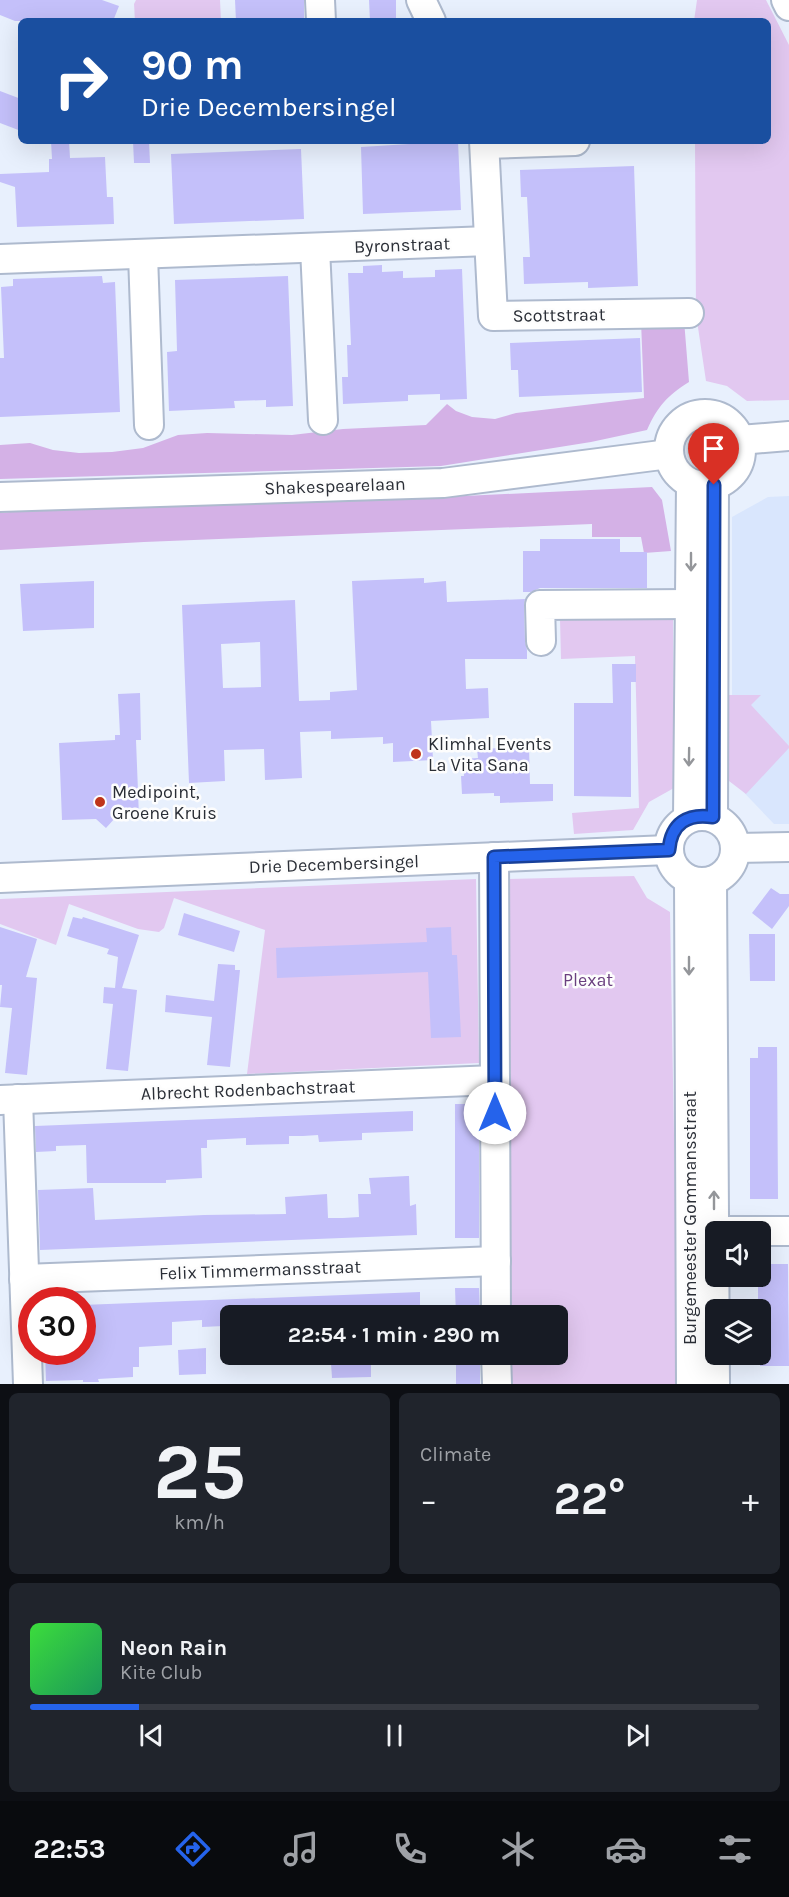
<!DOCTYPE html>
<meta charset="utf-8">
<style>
:root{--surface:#171b24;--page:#20242c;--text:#f1f3f6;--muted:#9ea1a6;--line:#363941;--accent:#2563eb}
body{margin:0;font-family:Karla,sans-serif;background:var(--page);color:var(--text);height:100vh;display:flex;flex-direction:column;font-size:22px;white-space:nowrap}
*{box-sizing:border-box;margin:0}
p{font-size:20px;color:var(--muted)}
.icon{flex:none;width:33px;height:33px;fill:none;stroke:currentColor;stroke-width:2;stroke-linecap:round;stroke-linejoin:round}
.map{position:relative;height:1384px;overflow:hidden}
.details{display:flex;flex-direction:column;gap:9px;padding:9px;background:#0d0f14;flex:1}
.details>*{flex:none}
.top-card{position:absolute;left:18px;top:18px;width:753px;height:126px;border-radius:9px;box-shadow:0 6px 24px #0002;background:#1a4fa0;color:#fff;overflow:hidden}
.tools{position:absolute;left:705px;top:1221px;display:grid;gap:12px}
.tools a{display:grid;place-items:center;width:66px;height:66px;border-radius:9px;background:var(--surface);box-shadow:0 6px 24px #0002;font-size:30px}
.speed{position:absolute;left:18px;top:1287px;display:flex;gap:12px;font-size:30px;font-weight:700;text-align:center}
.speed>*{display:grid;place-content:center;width:78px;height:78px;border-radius:50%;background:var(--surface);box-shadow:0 6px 24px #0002;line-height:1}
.speed .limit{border:9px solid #d22;background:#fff;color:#111}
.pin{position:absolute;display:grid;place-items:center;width:51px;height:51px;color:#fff;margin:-62px -26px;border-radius:50% 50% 50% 0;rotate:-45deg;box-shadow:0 0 6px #0007}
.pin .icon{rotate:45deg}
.me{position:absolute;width:66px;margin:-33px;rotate:0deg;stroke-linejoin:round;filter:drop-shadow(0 0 4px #0008)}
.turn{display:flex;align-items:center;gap:21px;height:126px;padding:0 24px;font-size:27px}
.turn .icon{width:78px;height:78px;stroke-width:2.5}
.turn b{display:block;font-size:42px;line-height:51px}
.big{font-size:45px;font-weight:700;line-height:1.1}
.details .widget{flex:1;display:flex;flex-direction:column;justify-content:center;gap:9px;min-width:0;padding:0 21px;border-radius:9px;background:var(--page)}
.details .dial{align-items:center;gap:0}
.dial b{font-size:78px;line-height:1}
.song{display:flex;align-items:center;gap:18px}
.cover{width:72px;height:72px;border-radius:9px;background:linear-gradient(135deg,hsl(120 70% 55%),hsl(150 70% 35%))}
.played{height:6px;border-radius:3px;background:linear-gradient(90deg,var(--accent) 15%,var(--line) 15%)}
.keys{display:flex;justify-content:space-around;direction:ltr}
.heat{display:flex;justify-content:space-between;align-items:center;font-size:33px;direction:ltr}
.details .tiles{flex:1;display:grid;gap:9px;grid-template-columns:1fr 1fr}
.widget:last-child{grid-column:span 2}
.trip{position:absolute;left:220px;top:1305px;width:348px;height:60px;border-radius:9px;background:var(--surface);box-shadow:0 6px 24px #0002;font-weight:700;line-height:60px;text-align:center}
.tabs{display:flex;height:96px;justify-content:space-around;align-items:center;background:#090b0e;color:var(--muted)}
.tabs .icon{width:42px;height:42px}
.tabs .current{color:var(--accent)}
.tabs b{font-size:27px;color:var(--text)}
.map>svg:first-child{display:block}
.built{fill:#d9e6fd}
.green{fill:#e2c8f0}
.forest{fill:#d4b1e6}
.building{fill:#c4c0fa;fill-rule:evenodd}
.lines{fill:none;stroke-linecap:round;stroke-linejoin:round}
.minor-casing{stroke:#aebace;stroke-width:32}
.minor{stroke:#fff;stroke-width:28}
.oneway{stroke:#94969a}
.route-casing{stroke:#184099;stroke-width:15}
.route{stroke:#2563eb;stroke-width:10}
.poi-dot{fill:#bf341a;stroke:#fdfdfd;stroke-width:2}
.labels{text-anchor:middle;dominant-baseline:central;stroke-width:5;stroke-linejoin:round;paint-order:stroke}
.street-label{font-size:18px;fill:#2a2e36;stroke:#fdfdfd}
.poi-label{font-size:18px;fill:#2a2e36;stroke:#fdfdfd;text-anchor:start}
.park-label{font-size:18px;fill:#6a3f7f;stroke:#fdfdfd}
</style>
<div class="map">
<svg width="789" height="1384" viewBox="0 0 789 1384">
<rect width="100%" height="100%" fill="#e8f0fd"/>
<!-- built -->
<polygon class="built" points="789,496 789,824 774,824 732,780 732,517 768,497"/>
<!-- green -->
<g class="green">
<polygon points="136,0 220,0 221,21 135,21 134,4"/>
<polygon points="697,0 766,0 789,45 789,400 747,401 727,386 706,381 696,314 695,141 768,141 768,21 694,21"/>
<polygon points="673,618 674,788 649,802 633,830 574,834 572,813 639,808 635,656 561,659 560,619"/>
<polygon points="728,695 761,695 751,705 789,746 789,748 746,794 729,781"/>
<polygon points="634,876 647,898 670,912 675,1191 675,1384 506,1384 505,1355 558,1354 558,1316 505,1315 504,879"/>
<polygon points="476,879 479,1063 247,1074 265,930 174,898 164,928 159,932 138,929 69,904 56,945 0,924 0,899"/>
</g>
<!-- forest -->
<g class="forest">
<path d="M684,320l5,62c-22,14 -31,24 -42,48l-56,12 -150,24 -441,13v-34l30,-2 23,7 26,3 33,-1 31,-4 35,-13 29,-2 85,2 51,-6 83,-4 21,-21 9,7 16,6 23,2 21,-6 128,-15 -3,-77z"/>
<polygon points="652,487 662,500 671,551 644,553 641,537 592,537 592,524 144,542 0,550 0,513 30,510 444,497"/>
</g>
<!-- building -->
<g class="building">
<polygon points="0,0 102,0 119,6 113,21 15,21 0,15"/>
<polygon points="235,0 304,0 304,21 236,21"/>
<polygon points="369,0 396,0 396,21 370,21"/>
<polygon points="0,91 21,99 21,131 0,123"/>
<polygon points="51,141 69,141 70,158 105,157 107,197 113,197 114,224 17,227 15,187 0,182 0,174 49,172 49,159 52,159"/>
<polygon points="133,141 149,141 150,163 134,163"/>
<polygon points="409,141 458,141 461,210 363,214 361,147 409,144"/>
<polygon points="301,149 304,219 174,224 171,154"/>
<polygon points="634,166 638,286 588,288 588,282 524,284 523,257 530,257 527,197 521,197 520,170"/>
<polygon points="382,265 382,272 403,271 403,278 435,277 435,270 462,269 467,399 440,400 440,394 408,395 408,401 343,404 342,377 348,377 347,345 351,345 348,273 363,273 363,266"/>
<polygon points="102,276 103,283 115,282 120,412 0,417 0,358 4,358 1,287 13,286 13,279"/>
<polygon points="288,276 293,406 266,407 266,400 234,401 235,408 169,411 167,352 177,351 175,280"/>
<polygon points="640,338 642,392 519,397 518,370 511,370 510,343"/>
<polygon points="540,539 620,539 620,552 647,552 647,588 540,588 531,592 523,592 523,551 540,551"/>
<path d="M424,578v5l22,-2 1,21 78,-3 -1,6 1,36 2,9v9h-62l1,30 22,-1 1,30 -58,3 2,39 -40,2v-19l-10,1v-7l-52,2v-8l-31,1 2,46 -37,2 -1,-31 -40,1 1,31 -36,2 -7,-178 113,-5 4,101 31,-1v-8l27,-2 -5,-109zM260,642l1,45 -38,1 -2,-44z"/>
<polygon points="94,581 94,628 23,631 20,584"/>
<polygon points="612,664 636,664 636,682 631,682 631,797 574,796 574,703 613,703"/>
<polygon points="140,693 141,740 136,740 139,817 115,818 106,828 96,819 62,820 59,743 115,740 115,735 120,735 118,694"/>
<polygon points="529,747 530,784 553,784 553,801 500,803 500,796 494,796 494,793 462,794 461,776 464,776 463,759 478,758 477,749"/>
<polygon points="771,888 780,894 789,894 789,906 772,929 752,913"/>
<polygon points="184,913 240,931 234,952 178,935"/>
<polygon points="73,917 82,919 83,917 139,935 122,988 137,990 128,1071 106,1069 113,1004 103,1003 104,987 115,988 118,957 107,954 109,949 67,936"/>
<polygon points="0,927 37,939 26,977 37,978 27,1075 5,1073 12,1008 0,1007 2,985 0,985"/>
<polygon points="451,927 452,955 457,955 461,1037 431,1038 428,972 277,978 276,948 427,942 426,928"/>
<polygon points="749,934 775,934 775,981 750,981"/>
<polygon points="218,964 235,965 235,970 240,970 230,1067 207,1065 212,1017 165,1012 166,995 214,1001"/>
<polygon points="758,1047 777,1047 778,1199 750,1199 750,1058 758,1058"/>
<rect x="455" y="1104" width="24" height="134"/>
<polygon points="413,1111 413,1131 362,1133 362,1140 319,1142 318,1135 303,1136 289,1136 289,1144 246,1145 246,1138 207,1140 207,1148 201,1148 202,1178 166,1180 166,1183 87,1183 86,1145 56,1146 56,1151 36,1152 35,1126"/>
<polygon points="407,1176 409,1176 410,1206 416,1204 417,1235 40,1250 38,1190 93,1188 95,1220 204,1215 286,1214 285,1197 327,1194 328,1218 343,1218 359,1217 358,1194 371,1194 369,1178"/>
<polygon points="760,1264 788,1264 789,1366 760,1366 760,1303 758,1303 758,1276 760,1276"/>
<polygon points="455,1288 479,1288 480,1316 456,1316"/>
<polygon points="420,1292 420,1316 402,1316 402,1313 338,1316 223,1316 224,1326 202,1327 202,1320 172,1322 172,1345 139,1347 139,1367 133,1367 133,1377 98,1379 99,1382 83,1382 83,1380 46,1381 45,1352 82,1352 82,1305"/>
<polygon points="206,1348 206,1374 179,1375 178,1350"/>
<rect x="456" y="1354" width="24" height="30"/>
<polygon points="371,1362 371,1377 332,1378 331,1363"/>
</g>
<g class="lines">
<!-- minor casing -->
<g class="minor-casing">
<g id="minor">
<polyline points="320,0 321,21"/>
<polyline points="421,0 431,21"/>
<polyline points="786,0 789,6"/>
<polyline points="484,141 493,316 689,313"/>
<polyline points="485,144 575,141"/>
<polyline points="315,248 323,420"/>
<polyline points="143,255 149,425"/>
<polyline points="0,259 489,241"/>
<circle cx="705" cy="450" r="36"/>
<polyline points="740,440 789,436"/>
<polyline points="0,497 443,483 669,454"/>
<polyline points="541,641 540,605 690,604"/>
<circle cx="702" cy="849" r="33"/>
<polyline points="713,817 714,485"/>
<polyline points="688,818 691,484"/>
<polyline points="735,848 789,847"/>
<polyline points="494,857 496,1316"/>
<polyline points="0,878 668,850"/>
<polyline points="689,880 691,1384"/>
<polyline points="712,881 715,1384"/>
<polyline points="18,1099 28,1384"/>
<polyline points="0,1100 495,1080"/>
<polyline points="695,1231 789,1231"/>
<polyline points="24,1279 496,1261"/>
<polyline points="496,1354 497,1384"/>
</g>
</g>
<!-- minor -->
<use href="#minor" class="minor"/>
</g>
<!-- one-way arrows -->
<defs><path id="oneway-shaft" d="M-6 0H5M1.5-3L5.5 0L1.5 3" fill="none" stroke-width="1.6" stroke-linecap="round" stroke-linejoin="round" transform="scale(1.5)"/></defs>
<g class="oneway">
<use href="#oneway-shaft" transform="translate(691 562) rotate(90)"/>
<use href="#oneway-shaft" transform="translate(689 757) rotate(91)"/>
<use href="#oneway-shaft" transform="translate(689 966) rotate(90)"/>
<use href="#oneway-shaft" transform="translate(714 1200) rotate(-90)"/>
</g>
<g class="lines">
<!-- route casing -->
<g class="route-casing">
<path id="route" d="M495,1113l-1,-256 175,-7c2,-27 19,-37 44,-33l1,-332"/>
</g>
<!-- route -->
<use href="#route" class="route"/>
</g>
<!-- markers -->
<g class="poi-dot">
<circle cx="416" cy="754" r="6"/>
<circle cx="100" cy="802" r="6"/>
</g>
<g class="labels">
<!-- street labels -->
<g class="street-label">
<text transform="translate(402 245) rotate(-2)">Byronstraat</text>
<text transform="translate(559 315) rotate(-1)">Scottstraat</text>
<text transform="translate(335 486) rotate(-2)">Shakespearelaan</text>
<text transform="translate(334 864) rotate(-2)">Drie Decembersingel</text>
<text transform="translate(248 1090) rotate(-2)">Albrecht Rodenbachstraat</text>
<text transform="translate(690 1218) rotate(-90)">Burgemeester Gommansstraat</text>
<text transform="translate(260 1270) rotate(-2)">Felix Timmermansstraat</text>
</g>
<!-- poi labels -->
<g class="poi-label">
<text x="428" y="744">Klimhal Events<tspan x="428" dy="21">La Vita Sana</tspan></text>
<text x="112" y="792">Medipoint,<tspan x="112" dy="21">Groene Kruis</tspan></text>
</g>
<!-- park labels -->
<g class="park-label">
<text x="588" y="980">Plexat</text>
</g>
</g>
</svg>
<div class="tools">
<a><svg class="icon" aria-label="sound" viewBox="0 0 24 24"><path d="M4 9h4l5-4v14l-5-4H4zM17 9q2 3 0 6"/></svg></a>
<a><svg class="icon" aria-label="layers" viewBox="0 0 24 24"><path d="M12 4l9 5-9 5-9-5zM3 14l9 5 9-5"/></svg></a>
</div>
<div class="speed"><div class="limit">30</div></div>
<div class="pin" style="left:714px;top:485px;background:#d93025"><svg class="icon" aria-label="arrive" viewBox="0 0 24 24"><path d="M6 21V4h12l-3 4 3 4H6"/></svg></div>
<svg class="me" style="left:495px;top:1113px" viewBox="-20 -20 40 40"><circle r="19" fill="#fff"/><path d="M0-13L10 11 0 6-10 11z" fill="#2563eb"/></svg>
<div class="trip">22:54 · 1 min · 290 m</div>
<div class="top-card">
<div class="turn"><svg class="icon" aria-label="right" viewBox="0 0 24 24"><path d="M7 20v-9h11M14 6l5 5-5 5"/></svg><div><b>90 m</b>Drie Decembersingel</div></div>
</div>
</div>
<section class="details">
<div class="tiles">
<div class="widget dial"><b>25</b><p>km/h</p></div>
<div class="widget"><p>Climate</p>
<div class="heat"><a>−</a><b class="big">22°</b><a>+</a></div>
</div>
<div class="widget">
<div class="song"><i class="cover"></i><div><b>Neon Rain</b><p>Kite Club</p></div></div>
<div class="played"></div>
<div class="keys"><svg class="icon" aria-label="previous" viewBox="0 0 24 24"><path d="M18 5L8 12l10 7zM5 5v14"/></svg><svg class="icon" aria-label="pause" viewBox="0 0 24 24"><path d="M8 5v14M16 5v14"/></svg><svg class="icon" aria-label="next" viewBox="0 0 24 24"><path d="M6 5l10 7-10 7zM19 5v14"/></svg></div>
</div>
</div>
</section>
<nav class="tabs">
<b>22:53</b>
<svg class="icon current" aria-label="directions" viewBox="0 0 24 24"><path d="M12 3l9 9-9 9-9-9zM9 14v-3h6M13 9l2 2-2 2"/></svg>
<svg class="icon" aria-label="music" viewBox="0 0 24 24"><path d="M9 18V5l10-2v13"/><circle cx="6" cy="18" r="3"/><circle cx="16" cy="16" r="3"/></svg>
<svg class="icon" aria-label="phone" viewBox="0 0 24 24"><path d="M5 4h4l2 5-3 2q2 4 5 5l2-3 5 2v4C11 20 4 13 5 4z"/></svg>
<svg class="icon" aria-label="climate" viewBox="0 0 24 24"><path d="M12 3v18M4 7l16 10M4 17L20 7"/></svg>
<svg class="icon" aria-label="car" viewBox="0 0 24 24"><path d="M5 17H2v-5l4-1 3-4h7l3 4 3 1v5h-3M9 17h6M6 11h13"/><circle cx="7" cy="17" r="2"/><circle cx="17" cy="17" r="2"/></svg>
<svg class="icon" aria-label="filters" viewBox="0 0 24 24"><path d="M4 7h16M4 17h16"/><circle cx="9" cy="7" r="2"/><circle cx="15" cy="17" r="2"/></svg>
</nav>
